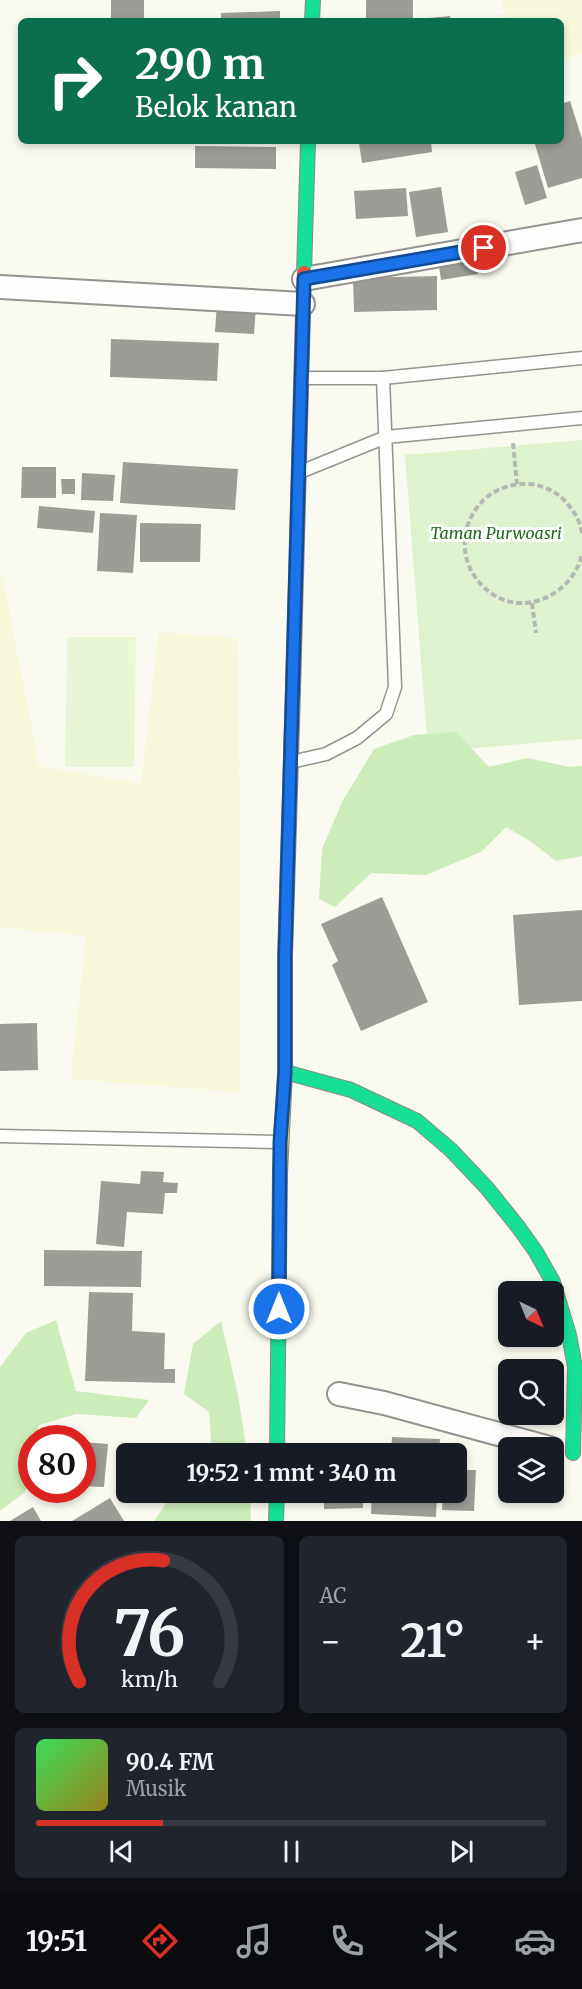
<!DOCTYPE html>
<html lang="id">
<meta charset="utf-8">
<style>
:root{--surface:#171b24;--page:#20242c;--text:#f1f3f6;--muted:#9ea1a6;--line:#363941;--accent:#d93025}
body{margin:0;font-family:Merriweather,serif;background:var(--page);color:var(--text);height:100vh;display:flex;flex-direction:column;font-size:22px;white-space:nowrap}
*{box-sizing:border-box;margin:0}
p{font-size:20px;color:var(--muted)}
.icon{flex:none;width:33px;height:33px;fill:none;stroke:currentColor;stroke-width:2;stroke-linecap:round;stroke-linejoin:round}
.map{position:relative;height:1521px;overflow:hidden}
.details{display:flex;flex-direction:column;gap:15px;padding:15px;background:#0d0f14;flex:1}
.details>*{flex:none}
.top-card{position:absolute;left:18px;top:18px;width:546px;height:126px;border-radius:9px;box-shadow:0 3px 9px #0003;background:#0b6e4f;color:#fff;overflow:hidden}
.needle{width:39px;rotate:137deg}
.buttons{position:absolute;left:498px;top:1281px;display:grid;gap:12px}
.buttons a{display:grid;place-items:center;width:66px;height:66px;border-radius:9px;background:var(--surface);box-shadow:0 3px 9px #0003;font-size:30px}
.speed{position:absolute;left:18px;top:1425px;display:flex;gap:12px;font-size:30px;font-weight:700;text-align:center}
.speed>*{display:grid;place-content:center;width:78px;height:78px;border-radius:50%;background:var(--surface);box-shadow:0 3px 9px #0003;line-height:1}
.speed .limit{border:9px solid #d22;background:#fff;color:#111}
.pin{position:absolute;display:grid;place-items:center;width:51px;height:51px;color:#fff;margin:-26px;border:3px solid #fff;border-radius:50%;box-shadow:0 2px 6px #0007}
.me{position:absolute;width:66px;margin:-33px;rotate:0deg;stroke-linejoin:round;filter:drop-shadow(0 0 4px #0008)}
.turn{display:flex;align-items:center;gap:21px;height:126px;padding:0 18px;font-size:27px}
.turn .icon{width:78px;height:78px;stroke-width:2.5}
.turn b{display:block;font-size:42px;line-height:51px}
.big{font-size:45px;font-weight:700;line-height:1.1}
.details .card{flex:1;display:flex;flex-direction:column;justify-content:center;gap:9px;min-width:0;padding:0 21px;border-radius:9px;background:var(--page)}
.details .dial{align-items:center;gap:0}
.dial svg{height:156px;overflow:visible;fill:none;stroke:var(--line);stroke-width:7;stroke-linecap:round;text-anchor:middle}
.dial text{fill:var(--text);stroke:none}
.song{display:flex;align-items:center;gap:18px}
.cover{width:72px;height:72px;border-radius:9px;background:linear-gradient(135deg,hsl(130 70% 55%),hsl(50 70% 35%))}
.played{height:6px;border-radius:3px;background:linear-gradient(90deg,var(--accent) 25%,var(--line) 25%)}
.keys{display:flex;justify-content:space-around;direction:ltr}
.heat{display:flex;justify-content:space-between;align-items:center;font-size:33px;direction:ltr}
.details .tiles{flex:1;display:grid;gap:15px;grid-template-columns:1fr 1fr}
.card:last-child{grid-column:span 2}
.trip{position:absolute;left:116px;top:1443px;width:351px;height:60px;border-radius:9px;background:var(--surface);box-shadow:0 3px 9px #0003;font-weight:700;line-height:60px;text-align:center}
.tabs{display:flex;height:96px;justify-content:space-around;align-items:center;background:#090b0e;color:var(--muted)}
.tabs .icon{width:42px;height:42px}
.tabs .active{color:var(--accent)}
.tabs b{font-size:27px;color:var(--text)}
.map>svg:first-child{display:block}
.farmland{fill:#f7f9da}
.green{fill:#def3cd}
.forest{fill:#ccecba}
.pitch{fill:#eaf7d7}
.building{fill:#9d9c96}
.lines{fill:none;stroke-linecap:round;stroke-linejoin:round}
.lane-casing{stroke:#93938f;stroke-width:15}
.street-casing{stroke:#93938f;stroke-width:26}
.fast-casing{stroke:#8a8a85;stroke-width:16}
.slow-casing{stroke:#8a8a85;stroke-width:16}
.jam-casing{stroke:#8a8a85;stroke-width:16}
.path{stroke:#b7b7b5;stroke-width:4;stroke-dasharray:6 3;stroke-linecap:butt}
.lane{stroke:#fefefd;stroke-width:12}
.street{stroke:#fefefd;stroke-width:22}
.fast{stroke:#16e098;stroke-width:14}
.slow{stroke:#ffcf43;stroke-width:14}
.jam{stroke:#f24e42;stroke-width:14}
.route-casing{stroke:#114b97;stroke-width:15}
.route{stroke:#1a73e8;stroke-width:10}
.labels{text-anchor:middle;dominant-baseline:central;stroke-width:6;stroke-linejoin:round;paint-order:stroke}
.park-label{font-size:16px;font-style:italic;fill:#1b6a16;stroke:#fff}
</style>
<div class="map">
<svg width="582" height="1521" viewBox="0 0 582 1521">
<rect width="100%" height="100%" fill="#fafaf0"/>
<!-- farmland -->
<g class="farmland">
<polygon points="502,0 582,0 582,53 561,61 561,21 505,21"/>
<polygon points="0,579 3,579 39,766 141,784 159,632 238,639 241,1092 71,1079 86,936 0,927"/>
</g>
<!-- green -->
<polygon class="green" points="582,440 582,739 428,752 405,455"/>
<!-- forest -->
<g class="forest">
<polygon points="456,732 489,767 527,758 570,767 582,766 582,856 556,861 530,841 506,827 481,852 426,875 371,873 335,907 319,899 322,849 342,802 374,749 414,735"/>
<polygon points="56,1320 76,1391 149,1400 136,1418 76,1414 39,1425 36,1438 32,1438 31,1461 25,1492 0,1511 0,1367 26,1333"/>
<polygon points="221,1321 238,1395 247,1453 212,1453 209,1412 184,1394 193,1344"/>
<polygon points="173,1493 250,1493 251,1521 154,1521"/>
</g>
<!-- pitch -->
<polygon class="pitch" points="67,637 136,637 134,767 65,767"/>
<!-- building -->
<g class="building">
<rect x="111" y="0" width="33" height="21"/>
<polygon points="366,0 413,0 413,19 366,21"/>
<polygon points="280,11 280,21 221,21 221,13"/>
<polygon points="450,16 451,21 418,21 418,19"/>
<polygon points="570,101 582,139 582,178 548,188 534,141 561,141 561,104"/>
<polygon points="374,141 431,141 432,152 362,163 359,143"/>
<polygon points="195,146 276,147 276,169 195,168"/>
<polygon points="537,165 547,198 525,205 515,172"/>
<polygon points="441,187 448,232 416,237 409,192"/>
<polygon points="406,188 408,216 356,219 354,191"/>
<polygon points="475,260 478,274 441,280 439,266"/>
<polygon points="437,276 437,310 354,312 353,278"/>
<polygon points="217,303 256,306 254,334 215,332"/>
<polygon points="111,339 219,343 217,381 110,377"/>
<polygon points="123,462 238,469 235,510 120,503"/>
<polygon points="22,467 56,467 56,498 21,498"/>
<polygon points="82,473 115,475 113,501 81,500"/>
<polygon points="61,479 75,479 75,494 62,494"/>
<polygon points="39,506 95,511 93,533 37,528"/>
<polygon points="100,513 137,515 133,573 97,571"/>
<polygon points="140,523 201,524 200,562 140,562"/>
<polygon points="382,897 428,1002 361,1031 332,965 338,961 321,924"/>
<polygon points="582,910 582,1001 519,1005 513,915"/>
<polygon points="37,1023 38,1070 0,1071 0,1024"/>
<polygon points="141,1171 164,1172 163,1182 178,1183 177,1193 165,1193 163,1214 127,1212 124,1247 96,1244 101,1181 140,1184"/>
<polygon points="44,1250 142,1251 141,1287 44,1286"/>
<polygon points="89,1292 133,1293 132,1331 165,1333 164,1369 175,1369 175,1383 85,1381"/>
<polygon points="392,1437 440,1439 439,1454 391,1454"/>
<polygon points="82,1442 108,1444 104,1487 82,1486"/>
<polygon points="456,1470 476,1470 474,1511 442,1510 443,1492 456,1492"/>
<polygon points="324,1492 363,1492 363,1508 324,1509"/>
<polygon points="372,1492 437,1492 436,1517 371,1514"/>
<polygon points="110,1498 124,1521 72,1521"/>
<polygon points="33,1507 41,1521 10,1521"/>
</g>
<g class="lines">
<!-- lane casing -->
<g class="lane-casing">
<g id="lane">
<polyline points="303,378 383,378 582,358"/>
<polyline points="300,472 386,437 582,418"/>
<polyline points="291,762 326,754 357,738 386,714 395,687 383,378"/>
<polyline points="0,1136 278,1142"/>
</g>
</g>
<!-- street casing -->
<g class="street-casing">
<g id="street">
<polyline points="304,279 582,230"/>
<polyline points="0,287 303,304"/>
<polyline points="339,1394 384,1403 550,1448"/>
</g>
</g>
<!-- fast casing -->
<g class="fast-casing">
<g id="fast">
<polyline points="312,21 313,0"/>
<polyline points="304,273 308,141"/>
<polyline points="285,1072 351,1090 417,1121 451,1150 487,1188 519,1228 536,1252 553,1282 569,1335 575,1367 573,1453"/>
<polyline points="277,1454 280,1173"/>
<polyline points="276,1521 277,1492"/>
</g>
</g>
<!-- slow casing -->
<g class="slow-casing">
<polyline id="slow" points="280,1173 285,1072 285,957 293,691"/>
</g>
<!-- jam casing -->
<g class="jam-casing">
<polyline id="jam" points="293,691 304,273"/>
</g>
<!-- path -->
<g class="path">
<polyline points="513,443 517,484"/>
<path d="M582,533c-2,-14 -10,-25 -20,-35 -9,-8 -21,-13 -33,-14 -63,-3 -89,77 -35,111 35,22 80,-4 88,-41"/>
<polyline points="532,603 536,633"/>
</g>
<!-- lane -->
<use href="#lane" class="lane"/>
<!-- street -->
<use href="#street" class="street"/>
<!-- fast -->
<use href="#fast" class="fast"/>
<!-- slow -->
<use href="#slow" class="slow"/>
<!-- jam -->
<use href="#jam" class="jam"/>
</g>
<g class="lines">
<!-- route casing -->
<g class="route-casing">
<polyline id="route" points="279,1309 280,1142 285,1072 285,957 304,279 484,248"/>
</g>
<!-- route -->
<use href="#route" class="route"/>
</g>
<g class="labels">
<!-- park labels -->
<g class="park-label">
<text x="496" y="533">Taman Purwoasri</text>
</g>
</g>
</svg>
<div class="buttons">
<a><svg class="needle" viewBox="-14 -14 28 28"><path d="M0-13l5 13h-10z" fill="#e53935"/><path d="M0 13l5-13h-10z" fill="#9ea1a6"/></svg></a>
<a><svg class="icon" aria-label="search" viewBox="0 0 24 24"><circle cx="10" cy="10" r="6"/><path d="M15 15l6 6"/></svg></a>
<a><svg class="icon" aria-label="layers" viewBox="0 0 24 24"><path d="M12 4l9 5-9 5-9-5zM3 14l9 5 9-5"/></svg></a>
</div>
<div class="speed"><div class="limit">80</div></div>
<div class="pin" style="left:484px;top:248px;background:#d93025"><svg class="icon" aria-label="arrive" viewBox="0 0 24 24"><path d="M6 21V4h12l-3 4 3 4H6"/></svg></div>
<svg class="me" style="left:279px;top:1309px" viewBox="-20 -20 40 40"><circle r="17" fill="#1a73e8" stroke="#fff" stroke-width="3"/><path d="M0-11L8 9 0 5-8 9z" fill="#fff"/></svg>
<div class="trip">19:52 · 1 mnt · 340 m</div>
<div class="top-card">
<div class="turn"><svg class="icon" aria-label="right" viewBox="0 0 24 24"><path d="M7 20v-9h11M14 6l5 5-5 5"/></svg><div><b>290 m</b>Belok kanan</div></div>
</div>
</div>
<section class="details">
<div class="tiles">
<div class="card dial"><svg viewBox="0 0 100 80">
<path d="M14 69A42 42 0 1 1 86 69"/>
<path d="M14 69A42 42 0 0 1 57 7" stroke="#d93025"/>
<text x="50" y="56" font-size="32" font-weight="700">76</text>
<text x="50" y="72" font-size="11">km/h</text>
</svg></div>
<div class="card"><p>AC</p>
<div class="heat"><a>−</a><b class="big">21°</b><a>+</a></div>
</div>
<div class="card">
<div class="song"><i class="cover"></i><div><b>90.4 FM</b><p>Musik</p></div></div>
<div class="played"></div>
<div class="keys"><svg class="icon" aria-label="previous" viewBox="0 0 24 24"><path d="M18 5L8 12l10 7zM5 5v14"/></svg><svg class="icon" aria-label="pause" viewBox="0 0 24 24"><path d="M8 5v14M16 5v14"/></svg><svg class="icon" aria-label="next" viewBox="0 0 24 24"><path d="M6 5l10 7-10 7zM19 5v14"/></svg></div>
</div>
</div>
</section>
<nav class="tabs">
<b>19:51</b>
<svg class="icon active" aria-label="directions" viewBox="0 0 24 24"><path d="M12 3l9 9-9 9-9-9zM9 14v-3h6M13 9l2 2-2 2"/></svg>
<svg class="icon" aria-label="music" viewBox="0 0 24 24"><path d="M9 18V5l10-2v13"/><circle cx="6" cy="18" r="3"/><circle cx="16" cy="16" r="3"/></svg>
<svg class="icon" aria-label="phone" viewBox="0 0 24 24"><path d="M5 4h4l2 5-3 2q2 4 5 5l2-3 5 2v4C11 20 4 13 5 4z"/></svg>
<svg class="icon" aria-label="climate" viewBox="0 0 24 24"><path d="M12 3v18M4 7l16 10M4 17L20 7"/></svg>
<svg class="icon" aria-label="car" viewBox="0 0 24 24"><path d="M5 17H2v-5l4-1 3-4h7l3 4 3 1v5h-3M9 17h6M6 11h13"/><circle cx="7" cy="17" r="2"/><circle cx="17" cy="17" r="2"/></svg>
</nav>
